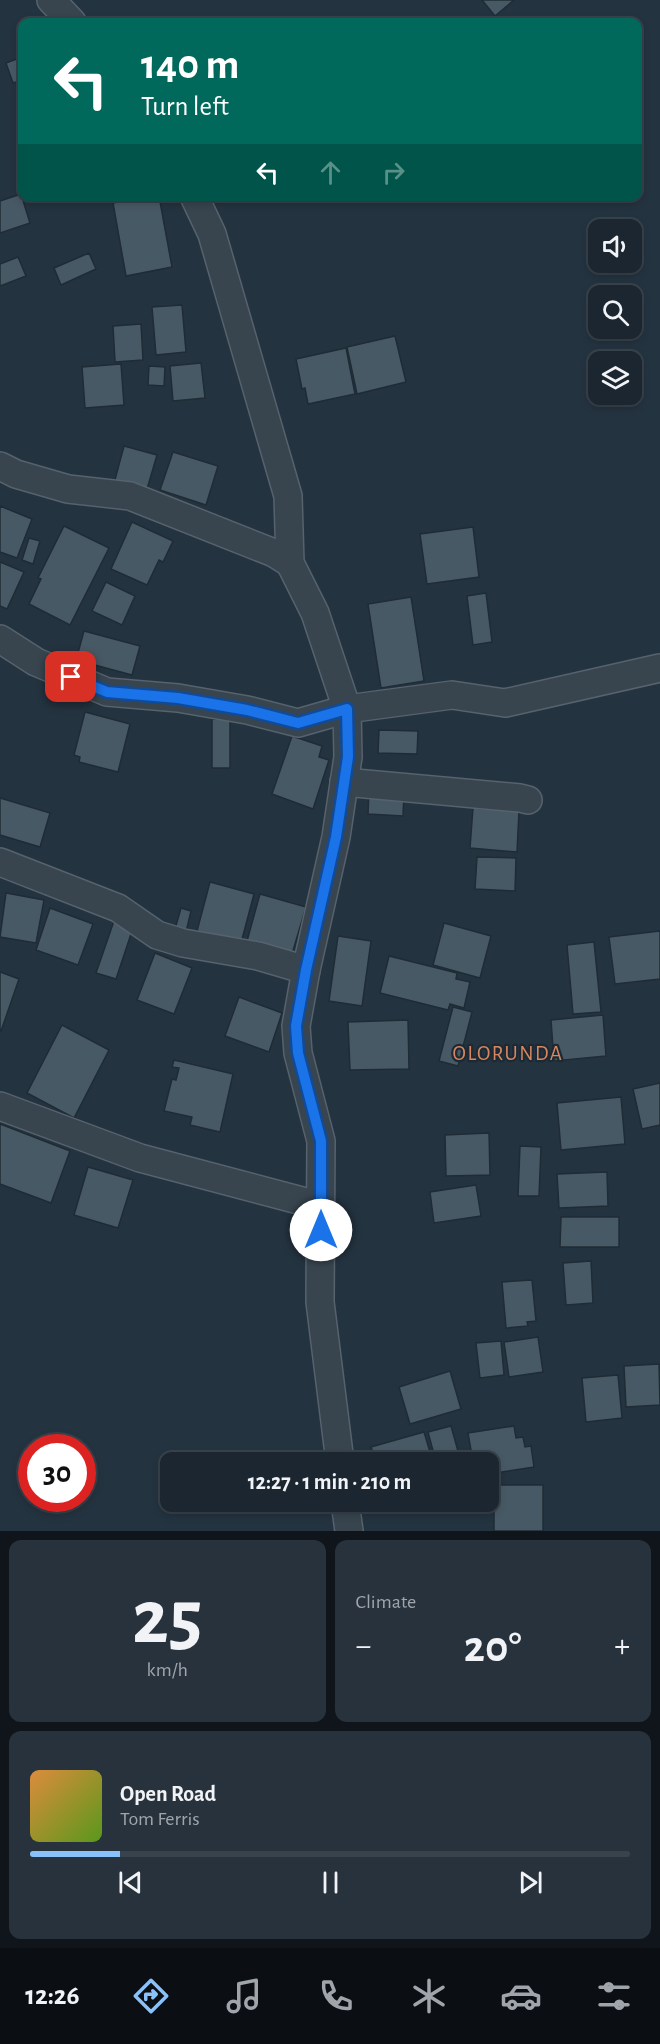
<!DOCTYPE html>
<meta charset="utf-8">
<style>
:root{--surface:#1b2630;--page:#28323c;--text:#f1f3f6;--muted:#a0a5ab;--line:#39434c;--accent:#89c2fa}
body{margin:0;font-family:"Alegreya Sans",sans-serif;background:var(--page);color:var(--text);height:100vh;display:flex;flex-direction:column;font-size:22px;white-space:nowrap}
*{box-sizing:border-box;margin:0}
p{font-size:20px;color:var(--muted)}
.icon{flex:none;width:33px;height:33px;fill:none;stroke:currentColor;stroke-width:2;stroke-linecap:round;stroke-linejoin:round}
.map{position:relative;height:1531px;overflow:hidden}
.sheet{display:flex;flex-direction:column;gap:9px;padding:9px;background:#0f151a;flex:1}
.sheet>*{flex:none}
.hud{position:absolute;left:18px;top:18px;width:624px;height:183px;border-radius:12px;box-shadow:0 3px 9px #0003,0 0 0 2px var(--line);background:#00695c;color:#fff;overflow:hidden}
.fabs{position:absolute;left:588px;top:219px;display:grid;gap:12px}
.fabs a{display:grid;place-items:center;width:54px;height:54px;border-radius:12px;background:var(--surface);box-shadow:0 3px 9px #0003,0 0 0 2px var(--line);font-size:30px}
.speed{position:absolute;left:18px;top:1434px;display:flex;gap:12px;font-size:30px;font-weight:700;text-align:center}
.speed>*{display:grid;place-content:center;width:78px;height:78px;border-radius:50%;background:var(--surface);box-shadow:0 3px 9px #0003,0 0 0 2px var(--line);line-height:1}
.speed .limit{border:9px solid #d22;background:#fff;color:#111}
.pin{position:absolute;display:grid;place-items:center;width:51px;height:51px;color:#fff;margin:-26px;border-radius:12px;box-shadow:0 3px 9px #0006}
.me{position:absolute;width:66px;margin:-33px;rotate:0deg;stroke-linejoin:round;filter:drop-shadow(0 0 4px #0008)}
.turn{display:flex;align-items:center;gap:21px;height:126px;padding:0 24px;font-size:27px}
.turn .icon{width:78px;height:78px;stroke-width:2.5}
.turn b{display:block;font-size:42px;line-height:51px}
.lanes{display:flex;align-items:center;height:57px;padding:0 24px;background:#0003;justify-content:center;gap:30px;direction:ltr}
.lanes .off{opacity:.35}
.big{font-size:45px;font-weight:600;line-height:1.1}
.sheet .tile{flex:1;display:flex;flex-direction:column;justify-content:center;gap:9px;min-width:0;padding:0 21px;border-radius:12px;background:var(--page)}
.sheet .dial{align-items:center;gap:0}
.dial b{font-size:78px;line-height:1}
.song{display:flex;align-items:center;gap:18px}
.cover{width:72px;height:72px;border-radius:9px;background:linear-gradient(135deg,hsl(30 70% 55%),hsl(90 70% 35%))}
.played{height:6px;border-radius:3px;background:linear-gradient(90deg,var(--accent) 15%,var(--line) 15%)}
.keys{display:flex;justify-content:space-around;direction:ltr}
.heat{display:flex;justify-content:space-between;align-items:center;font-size:33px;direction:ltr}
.sheet .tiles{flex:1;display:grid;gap:9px;grid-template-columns:1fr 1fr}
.tile:last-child{grid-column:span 2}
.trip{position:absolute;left:160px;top:1452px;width:339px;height:60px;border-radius:12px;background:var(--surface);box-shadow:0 3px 9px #0003,0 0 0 2px var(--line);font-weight:600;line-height:60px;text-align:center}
.dock{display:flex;height:96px;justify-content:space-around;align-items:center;background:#0b0f13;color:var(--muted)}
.dock .icon{width:42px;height:42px}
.dock .current{color:var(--accent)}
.dock b{font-size:27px;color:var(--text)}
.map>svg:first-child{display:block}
.building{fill:#485966;stroke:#1f2c36;stroke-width:1.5}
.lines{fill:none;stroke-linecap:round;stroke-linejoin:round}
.street-casing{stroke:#56626d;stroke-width:30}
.street{stroke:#38454f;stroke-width:27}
.route-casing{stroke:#114b97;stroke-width:15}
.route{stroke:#1a73e8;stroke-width:10}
.labels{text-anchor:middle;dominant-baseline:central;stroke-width:4.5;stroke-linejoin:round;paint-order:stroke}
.quarter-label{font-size:21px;letter-spacing:1.5px;fill:#d78762;stroke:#1d2a34}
</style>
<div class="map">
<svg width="660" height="1531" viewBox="0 0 660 1531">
<rect width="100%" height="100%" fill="#243340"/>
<!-- building -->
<g class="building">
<polygon points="482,0 514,0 495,16"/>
<polygon points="22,57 22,80 13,83 6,63"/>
<polygon points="21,194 30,223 0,233 0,201"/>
<polygon points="144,196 159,196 172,267 126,276 113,203"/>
<polygon points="89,253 96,269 61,285 54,268"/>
<polygon points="18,257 26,276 0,286 0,264"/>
<polygon points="182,305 186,352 156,355 152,307"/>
<polygon points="141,324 143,360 115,362 113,326"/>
<polygon points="395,336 406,382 357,394 347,347"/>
<polygon points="346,348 355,394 308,404 305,388 302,389 296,359"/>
<polygon points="201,363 205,398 173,401 170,366"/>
<polygon points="121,364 124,405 85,408 82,367"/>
<polygon points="149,366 165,367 164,386 148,385"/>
<polygon points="124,446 157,455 145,496 113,487"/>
<polygon points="173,452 218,466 206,505 160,490"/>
<polygon points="0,506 32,519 17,558 0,552"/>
<polygon points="132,522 173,541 163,562 159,560 147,585 111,569"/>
<polygon points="64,526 109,548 70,625 29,604 41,579 38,578"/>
<polygon points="473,527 479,577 427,584 420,534"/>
<polygon points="29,538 40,541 33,564 22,560"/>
<polygon points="0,562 24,572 7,609 0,606"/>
<polygon points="106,582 135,596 122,625 92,611"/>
<polygon points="486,593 492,642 473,645 467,596"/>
<polygon points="411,597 424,681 381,688 368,604"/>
<polygon points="84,631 140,646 132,675 76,660"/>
<polygon points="85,712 130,724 118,772 79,762 80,757 74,755"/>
<rect x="212" y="719" width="18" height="49"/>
<polygon points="379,730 418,731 417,754 378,753"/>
<polygon points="292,736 322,746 319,757 329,760 313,809 272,794"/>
<polygon points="369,791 404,793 403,816 368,814"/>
<polygon points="0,798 50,813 40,847 0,835"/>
<polygon points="473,808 519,811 517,852 470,848"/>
<polygon points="477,857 516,858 515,891 475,889"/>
<polygon points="210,882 254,894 241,943 197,931"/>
<polygon points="6,893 44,900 36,943 0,937"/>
<polygon points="260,894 306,907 292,954 247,941"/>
<polygon points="50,908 93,924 78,965 36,950"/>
<polygon points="181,908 191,911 186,932 175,929"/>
<polygon points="115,918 134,925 116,979 96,973"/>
<polygon points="444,923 491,936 480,978 433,965"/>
<polygon points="660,931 660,979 615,984 609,937"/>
<polygon points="338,936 371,941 362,1006 329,1001"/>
<polygon points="594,942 601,1012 573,1014 567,945"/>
<polygon points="155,953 192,968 174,1014 137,1000"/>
<polygon points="389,956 457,973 456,979 470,982 464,1008 450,1004 448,1010 380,993"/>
<polygon points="0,972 19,979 1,1031 0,1030"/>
<polygon points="239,997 282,1013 269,1052 225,1036"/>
<polygon points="453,1007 472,1012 458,1066 439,1061"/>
<polygon points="603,1015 606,1056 554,1061 551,1020"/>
<polygon points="408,1020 409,1069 350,1070 348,1022"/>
<polygon points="62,1025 109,1050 74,1118 27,1093"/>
<polygon points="174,1060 233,1074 220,1132 190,1125 192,1117 164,1111 172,1079 176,1080 179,1068 172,1067"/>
<polygon points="660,1083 660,1125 642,1129 633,1089"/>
<polygon points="621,1097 625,1144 561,1150 557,1103"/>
<polygon points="0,1124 70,1151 51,1203 0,1184"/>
<polygon points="489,1133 490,1175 446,1176 445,1135"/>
<polygon points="520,1146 541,1147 539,1196 518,1196"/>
<polygon points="88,1167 133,1180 118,1228 74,1215"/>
<polygon points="607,1172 608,1206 559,1208 557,1174"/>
<polygon points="476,1185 481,1216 434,1223 430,1192"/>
<polygon points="561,1217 619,1217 619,1247 560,1247"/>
<polygon points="591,1261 593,1303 566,1305 563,1263"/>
<polygon points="532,1280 536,1321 527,1322 528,1326 506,1328 502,1282"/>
<polygon points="538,1337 543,1372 509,1377 504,1342"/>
<polygon points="501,1341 504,1375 480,1378 476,1343"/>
<polygon points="659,1364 660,1405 626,1407 624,1366"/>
<polygon points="450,1371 461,1409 410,1424 399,1387"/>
<polygon points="618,1375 622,1418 586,1422 582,1378"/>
<polygon points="451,1426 461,1462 436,1462 428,1432"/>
<polygon points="514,1426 516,1438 523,1437 525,1447 531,1446 534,1467 489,1474 489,1462 473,1462 468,1433"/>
<polygon points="424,1432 433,1462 376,1462 371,1447"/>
<rect x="494" y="1485" width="49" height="46"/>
</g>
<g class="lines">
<!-- street casing -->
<g class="street-casing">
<g id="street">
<polyline points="51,0 72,22"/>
<polyline points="194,196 212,234 288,496 290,563 315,613 347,709 348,757 336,837 306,970 296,1026 298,1053 321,1141 320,1302 340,1462"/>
<polyline points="0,466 16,474 68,489 130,496 274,553 290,563"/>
<polyline points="0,639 36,662 107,692 178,698 247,710 298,723 347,709 452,695 505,703 660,668"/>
<polyline points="344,782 520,798 528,800"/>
<polyline points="0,862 118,908 157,935 183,943 258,956 306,970"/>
<polyline points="0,1106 140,1158 321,1206"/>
<polyline points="345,1502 349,1531"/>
</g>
</g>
<!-- street -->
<use href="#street" class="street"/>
</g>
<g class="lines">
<!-- route casing -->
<g class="route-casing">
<polyline id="route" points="71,677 107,692 178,698 247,710 298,723 347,709 348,757 336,837 306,970 296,1026 298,1053 321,1141 321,1230"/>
</g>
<!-- route -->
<use href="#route" class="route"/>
</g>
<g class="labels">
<!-- quarter labels -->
<g class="quarter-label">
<text x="508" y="1053">OLORUNDA</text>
</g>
</g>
</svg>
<div class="fabs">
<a><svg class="icon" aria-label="sound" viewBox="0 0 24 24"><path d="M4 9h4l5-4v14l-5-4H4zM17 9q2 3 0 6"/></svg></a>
<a><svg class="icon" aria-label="search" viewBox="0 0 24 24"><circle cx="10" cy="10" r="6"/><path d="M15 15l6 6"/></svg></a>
<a><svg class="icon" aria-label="layers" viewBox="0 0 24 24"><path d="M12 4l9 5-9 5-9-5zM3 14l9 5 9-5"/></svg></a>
</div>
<div class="speed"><div class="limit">30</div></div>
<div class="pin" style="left:71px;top:677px;background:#d93025"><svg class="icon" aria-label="arrive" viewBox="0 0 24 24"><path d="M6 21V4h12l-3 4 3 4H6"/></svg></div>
<svg class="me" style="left:321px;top:1230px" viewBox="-20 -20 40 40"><circle r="19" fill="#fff"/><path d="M0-13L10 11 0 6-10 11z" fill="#1a73e8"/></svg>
<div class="trip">12:27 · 1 min · 210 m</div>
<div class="hud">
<div class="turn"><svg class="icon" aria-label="left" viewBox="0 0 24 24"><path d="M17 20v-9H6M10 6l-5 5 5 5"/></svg><div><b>140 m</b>Turn left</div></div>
<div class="lanes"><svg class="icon" aria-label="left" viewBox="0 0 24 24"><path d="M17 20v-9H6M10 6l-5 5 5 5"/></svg><svg class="icon off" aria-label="ahead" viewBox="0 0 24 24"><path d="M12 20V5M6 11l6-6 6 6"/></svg><svg class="icon off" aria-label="right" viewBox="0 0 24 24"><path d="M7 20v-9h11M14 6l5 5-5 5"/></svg></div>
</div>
</div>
<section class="sheet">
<div class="tiles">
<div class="tile dial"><b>25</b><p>km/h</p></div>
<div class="tile"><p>Climate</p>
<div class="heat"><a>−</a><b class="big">20°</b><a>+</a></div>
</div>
<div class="tile">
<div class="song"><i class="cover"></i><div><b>Open Road</b><p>Tom Ferris</p></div></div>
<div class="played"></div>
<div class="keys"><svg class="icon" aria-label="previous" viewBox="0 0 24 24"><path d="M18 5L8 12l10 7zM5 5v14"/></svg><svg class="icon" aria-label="pause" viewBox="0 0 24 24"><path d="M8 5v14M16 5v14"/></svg><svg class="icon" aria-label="next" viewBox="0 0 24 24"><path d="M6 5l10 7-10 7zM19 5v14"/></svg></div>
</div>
</div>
</section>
<nav class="dock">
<b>12:26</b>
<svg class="icon current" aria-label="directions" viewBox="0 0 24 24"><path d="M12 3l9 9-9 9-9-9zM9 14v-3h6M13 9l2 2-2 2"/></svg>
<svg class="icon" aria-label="music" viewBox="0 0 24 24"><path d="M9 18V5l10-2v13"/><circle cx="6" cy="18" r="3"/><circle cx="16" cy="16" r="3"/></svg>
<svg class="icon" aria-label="phone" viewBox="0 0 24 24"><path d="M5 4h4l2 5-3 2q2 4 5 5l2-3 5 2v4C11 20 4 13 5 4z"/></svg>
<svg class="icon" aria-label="climate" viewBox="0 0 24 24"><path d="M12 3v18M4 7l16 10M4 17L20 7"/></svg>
<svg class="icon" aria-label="car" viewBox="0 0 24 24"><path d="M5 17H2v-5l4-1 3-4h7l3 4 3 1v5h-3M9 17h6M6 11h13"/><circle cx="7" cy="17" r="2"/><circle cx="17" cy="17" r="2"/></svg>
<svg class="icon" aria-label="filters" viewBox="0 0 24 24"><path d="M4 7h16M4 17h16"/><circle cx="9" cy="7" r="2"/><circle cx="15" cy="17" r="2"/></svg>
</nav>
